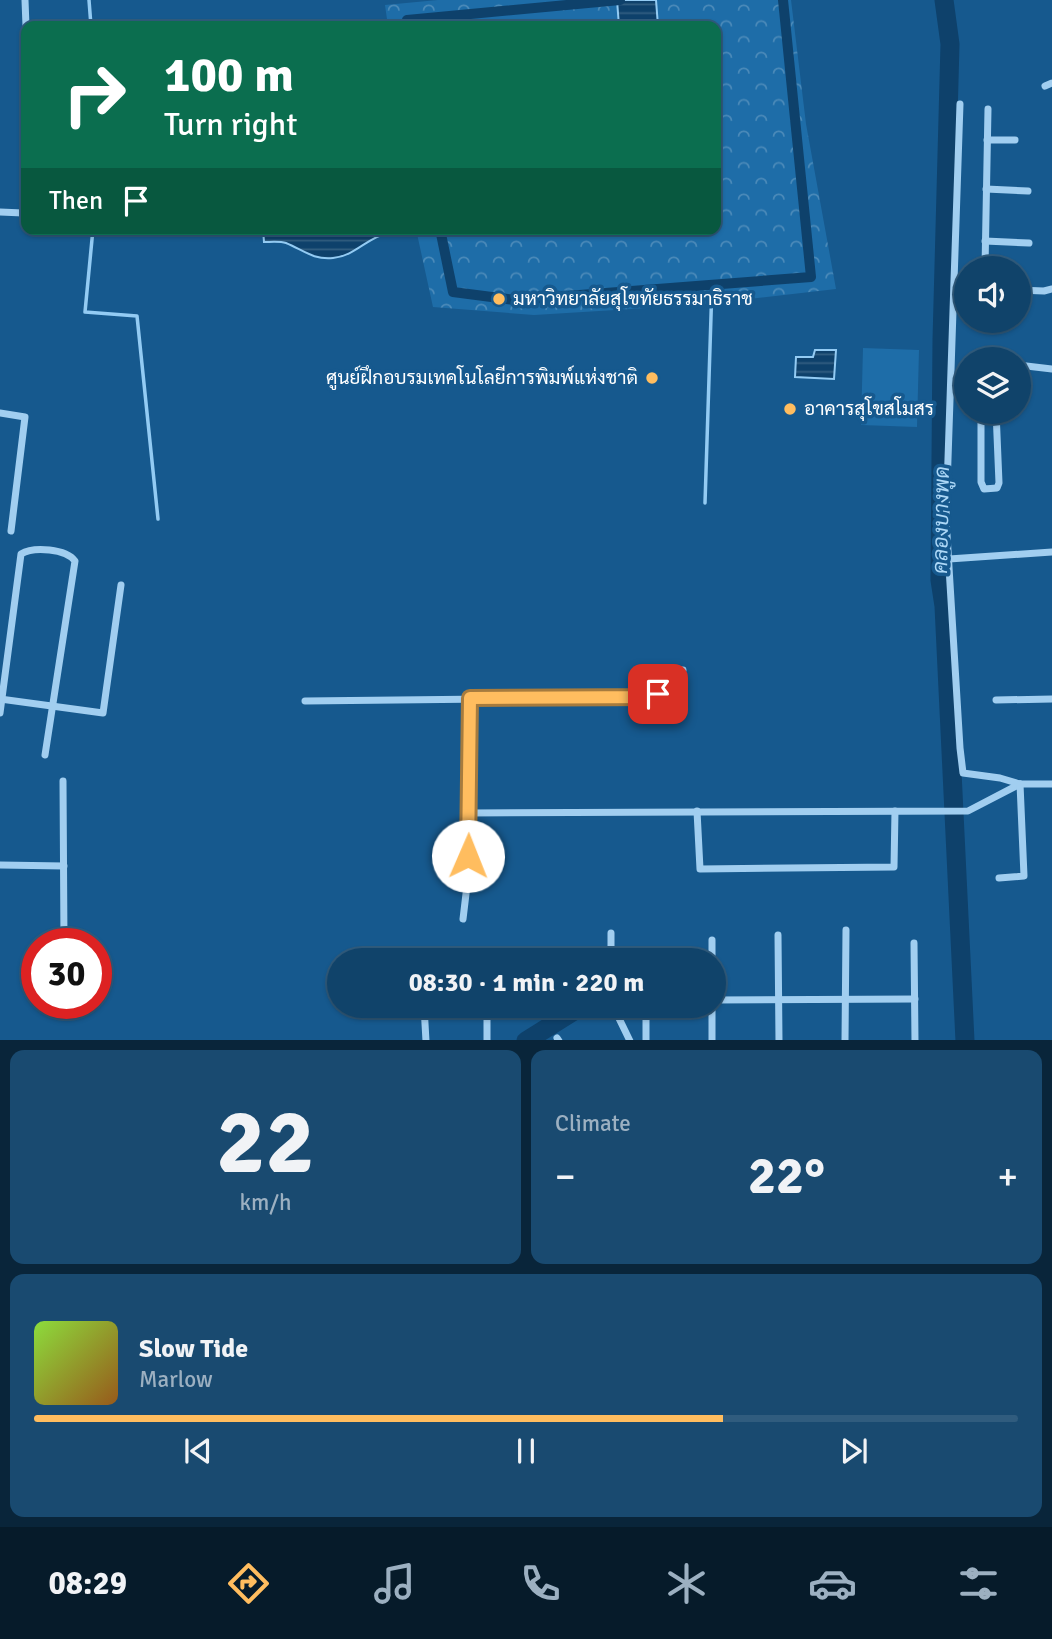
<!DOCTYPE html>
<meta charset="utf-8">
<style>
:root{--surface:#10436a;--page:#194a70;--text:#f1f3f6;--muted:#9cb0c1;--line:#305c7e;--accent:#ffbd5f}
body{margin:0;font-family:Signika,Sarabun,sans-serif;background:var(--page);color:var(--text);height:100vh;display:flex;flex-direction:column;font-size:26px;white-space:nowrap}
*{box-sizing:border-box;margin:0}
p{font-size:23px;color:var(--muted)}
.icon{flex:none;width:38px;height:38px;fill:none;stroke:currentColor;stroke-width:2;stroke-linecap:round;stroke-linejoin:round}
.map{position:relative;height:1040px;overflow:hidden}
.drawer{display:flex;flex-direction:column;gap:10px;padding:10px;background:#09253a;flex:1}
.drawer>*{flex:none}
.top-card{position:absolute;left:21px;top:21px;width:700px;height:214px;border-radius:14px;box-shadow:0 2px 5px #0004,0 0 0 2px var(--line);background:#0b6e4f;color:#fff;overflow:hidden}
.controls{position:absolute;left:954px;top:256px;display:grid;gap:14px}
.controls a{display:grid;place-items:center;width:77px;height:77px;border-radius:50%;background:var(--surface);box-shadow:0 2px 5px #0004,0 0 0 2px var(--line);font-size:35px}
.speed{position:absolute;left:21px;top:928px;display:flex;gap:14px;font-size:35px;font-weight:700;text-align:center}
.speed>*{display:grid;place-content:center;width:91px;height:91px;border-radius:50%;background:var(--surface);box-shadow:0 2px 5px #0004,0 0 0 2px var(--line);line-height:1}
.speed .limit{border:10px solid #d22;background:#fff;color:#111}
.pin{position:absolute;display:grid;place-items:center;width:60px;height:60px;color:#fff;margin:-30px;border-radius:14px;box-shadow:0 4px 10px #0006}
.me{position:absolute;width:77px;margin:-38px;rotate:1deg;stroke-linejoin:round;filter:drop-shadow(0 0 5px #0008)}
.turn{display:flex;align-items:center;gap:24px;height:147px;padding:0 28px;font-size:32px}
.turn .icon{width:91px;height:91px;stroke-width:2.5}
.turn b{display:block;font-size:49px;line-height:60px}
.then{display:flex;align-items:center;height:66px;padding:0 28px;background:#0003;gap:14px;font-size:26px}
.big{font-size:52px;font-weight:700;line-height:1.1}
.drawer .tile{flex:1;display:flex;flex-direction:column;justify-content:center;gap:10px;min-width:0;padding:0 24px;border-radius:14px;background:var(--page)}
.drawer .dial{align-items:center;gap:0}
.dial b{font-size:91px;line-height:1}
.song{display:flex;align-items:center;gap:21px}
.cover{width:84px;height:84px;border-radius:10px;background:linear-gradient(135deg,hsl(90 70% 55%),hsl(30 70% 35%))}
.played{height:7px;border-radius:4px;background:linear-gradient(90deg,var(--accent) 70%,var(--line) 70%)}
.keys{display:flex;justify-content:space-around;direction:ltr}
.heat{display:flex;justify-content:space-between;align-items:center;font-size:38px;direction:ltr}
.drawer .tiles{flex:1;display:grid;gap:10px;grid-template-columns:1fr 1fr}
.tile:last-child{grid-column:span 2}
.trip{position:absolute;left:327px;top:948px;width:399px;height:70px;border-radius:35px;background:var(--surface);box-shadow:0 2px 5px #0004,0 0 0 2px var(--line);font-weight:700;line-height:70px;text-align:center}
.tab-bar{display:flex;height:112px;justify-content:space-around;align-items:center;background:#061b2a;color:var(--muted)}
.tab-bar .icon{width:49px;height:49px}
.tab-bar .active{color:var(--accent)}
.tab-bar b{font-size:32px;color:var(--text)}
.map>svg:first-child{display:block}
.park{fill:url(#park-crowns)}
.pitch{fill:#1e6da8}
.water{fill:url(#water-rules);stroke:#93cbf3;stroke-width:2}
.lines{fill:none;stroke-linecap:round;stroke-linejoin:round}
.stream{stroke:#93cbf3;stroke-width:3.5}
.canal{stroke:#0e416b;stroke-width:10}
.river{stroke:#0e416b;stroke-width:19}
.minor{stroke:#a1cef0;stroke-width:7}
.route-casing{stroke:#a67b3e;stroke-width:18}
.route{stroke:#ffbd5f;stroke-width:12}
.poi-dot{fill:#ffbd5f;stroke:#16598e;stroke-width:2.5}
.labels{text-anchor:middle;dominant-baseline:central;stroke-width:7;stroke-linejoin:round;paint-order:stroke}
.poi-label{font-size:19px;fill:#fff;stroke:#16598e;text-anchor:start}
.water-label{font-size:21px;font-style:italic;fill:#add8f7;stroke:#16598e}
</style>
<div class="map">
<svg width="1052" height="1041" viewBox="0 0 1052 1041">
<defs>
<pattern id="park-crowns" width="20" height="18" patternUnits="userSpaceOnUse" patternTransform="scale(1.75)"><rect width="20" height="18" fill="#1e6da8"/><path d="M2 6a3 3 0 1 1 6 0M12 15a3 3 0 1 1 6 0" fill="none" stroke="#4b8ab9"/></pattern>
<pattern id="water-rules" width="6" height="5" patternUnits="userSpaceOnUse" patternTransform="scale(1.75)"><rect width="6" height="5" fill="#0e416b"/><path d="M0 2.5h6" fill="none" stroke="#325e81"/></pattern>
</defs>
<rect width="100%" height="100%" fill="#16598e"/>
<!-- park -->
<polygon class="park" points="438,0 791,0 806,124 836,289 696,305 534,315 433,307 416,229 716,229 716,26 388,26 385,5"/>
<!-- pitch -->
<polygon class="pitch" points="863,348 919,350 917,427 861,425"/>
<!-- water -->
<g class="water">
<polygon points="617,0 656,0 658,26 619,26"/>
<path d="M263,229h125v4c-20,4 -33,23 -55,25 -20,2 -30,-8 -47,-15 -6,-2 -15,-1 -22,-1z"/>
<polygon points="815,350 836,350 834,379 795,377 796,357 813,357"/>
</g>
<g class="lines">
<!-- stream -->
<g class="stream">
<polyline points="89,0 91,26"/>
<polyline points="93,229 85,312 137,316 158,519"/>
<polyline points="705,503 712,285"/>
</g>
<!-- canal -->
<g class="canal">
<polyline points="408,26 407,20 620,0"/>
<polyline points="440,229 453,292 515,300 811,277 783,0"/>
</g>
<!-- river -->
<g class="river">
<polyline points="944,0 950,44 942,340 940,580 944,606 965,1041"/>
<polyline points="526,1041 582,1006"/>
</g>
<!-- minor -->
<g class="minor">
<polyline points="25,0 26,26"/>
<polyline points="1045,86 1052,83"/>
<polyline points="960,104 946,518 960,748 963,773 1000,778 1020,784"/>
<polyline points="987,140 1015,140"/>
<polyline points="986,189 1028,191"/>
<polyline points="0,212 23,213 26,152"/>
<polyline points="985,241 1029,243"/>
<polyline points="985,268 988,109"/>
<polyline points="1018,290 1044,291 1052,289"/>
<polyline points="1018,365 1052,369"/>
<polyline points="981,411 981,482 984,489 997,488 999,483 996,411"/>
<polyline points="0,413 25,417 11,531"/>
<polyline points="949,559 1052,552"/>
<polyline points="0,699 103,713 121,585"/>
<polyline points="996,700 1052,699"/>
<polyline points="305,701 656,697 656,671 683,670"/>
<path d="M0,713l21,-159c13,-8 45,-5 54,7l-30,194"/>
<polyline points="63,781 64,943"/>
<polyline points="697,811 700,869 894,867 895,811"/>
<polyline points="470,813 968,811 1020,784"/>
<polyline points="0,865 64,866"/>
<polyline points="999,878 1024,876 1020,784 1052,784"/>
<polyline points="463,919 468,877 470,698"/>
<polyline points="611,933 611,952 613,956 646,957"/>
<polyline points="778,935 779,1041"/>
<polyline points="712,940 712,961"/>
<polyline points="914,943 915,1041"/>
<polyline points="714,1000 915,999"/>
<polyline points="424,1006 426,1041"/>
<polyline points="613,1006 630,1041"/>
<polyline points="712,1006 712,1041"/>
<polyline points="557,1038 559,1041"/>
<polyline points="487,1041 487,1006"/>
<polyline points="646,1041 646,1006"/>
<polyline points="845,1041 846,930"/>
</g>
</g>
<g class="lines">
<!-- route casing -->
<g class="route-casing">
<polyline id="route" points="468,856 470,698 656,697 658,694"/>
</g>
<!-- route -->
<use href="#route" class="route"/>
</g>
<!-- markers -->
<g class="poi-dot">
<circle cx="499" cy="299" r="7"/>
<circle cx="652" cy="378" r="7"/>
<circle cx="790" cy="409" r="7"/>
</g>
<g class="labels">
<!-- poi labels -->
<g class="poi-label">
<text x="513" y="299">มหาวิทยาลัยสุโขทัยธรรมาธิราช</text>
<text x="638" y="378" text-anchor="end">ศูนย์ฝึกอบรมเทคโนโลยีการพิมพ์แห่งชาติ</text>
<text x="804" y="409">อาคารสุโขสโมสร</text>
</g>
<!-- water labels -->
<g class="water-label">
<text transform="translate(941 520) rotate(-89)">คลองบางพูด</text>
</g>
</g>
</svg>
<div class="controls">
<a><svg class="icon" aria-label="sound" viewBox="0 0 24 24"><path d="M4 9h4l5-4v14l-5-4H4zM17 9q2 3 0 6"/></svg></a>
<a><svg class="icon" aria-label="layers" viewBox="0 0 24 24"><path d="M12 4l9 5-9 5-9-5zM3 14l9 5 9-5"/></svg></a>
</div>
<div class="speed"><div class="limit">30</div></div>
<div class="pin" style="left:658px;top:694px;background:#d93025"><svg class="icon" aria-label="arrive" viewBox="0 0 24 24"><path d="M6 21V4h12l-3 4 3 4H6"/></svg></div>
<svg class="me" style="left:468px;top:856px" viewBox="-20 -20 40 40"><circle r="19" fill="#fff"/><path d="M0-13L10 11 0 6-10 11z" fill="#ffbd5f"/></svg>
<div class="trip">08:30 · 1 min · 220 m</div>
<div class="top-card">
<div class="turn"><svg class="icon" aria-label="right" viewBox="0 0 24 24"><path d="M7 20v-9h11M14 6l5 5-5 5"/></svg><div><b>100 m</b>Turn right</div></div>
<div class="then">Then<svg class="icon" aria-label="arrive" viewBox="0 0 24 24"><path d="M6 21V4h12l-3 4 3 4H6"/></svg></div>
</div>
</div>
<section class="drawer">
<div class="tiles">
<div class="tile dial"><b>22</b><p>km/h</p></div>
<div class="tile"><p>Climate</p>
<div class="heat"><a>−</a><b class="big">22°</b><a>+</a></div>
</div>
<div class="tile">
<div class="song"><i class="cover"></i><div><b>Slow Tide</b><p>Marlow</p></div></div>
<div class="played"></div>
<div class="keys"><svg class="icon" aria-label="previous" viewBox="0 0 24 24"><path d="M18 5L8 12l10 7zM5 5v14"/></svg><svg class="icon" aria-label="pause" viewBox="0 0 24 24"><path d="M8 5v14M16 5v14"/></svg><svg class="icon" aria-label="next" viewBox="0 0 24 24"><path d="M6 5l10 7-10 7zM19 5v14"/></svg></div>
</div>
</div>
</section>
<nav class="tab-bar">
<b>08:29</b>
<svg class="icon active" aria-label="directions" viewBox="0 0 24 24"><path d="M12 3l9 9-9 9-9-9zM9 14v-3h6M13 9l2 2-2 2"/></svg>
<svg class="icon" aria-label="music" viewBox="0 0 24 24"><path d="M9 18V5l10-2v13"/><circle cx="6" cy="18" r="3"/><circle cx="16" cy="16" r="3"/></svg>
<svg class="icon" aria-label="phone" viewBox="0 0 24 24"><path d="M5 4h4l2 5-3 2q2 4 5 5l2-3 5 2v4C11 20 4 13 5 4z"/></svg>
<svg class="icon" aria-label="climate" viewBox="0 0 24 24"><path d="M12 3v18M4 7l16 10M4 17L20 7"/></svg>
<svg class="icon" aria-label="car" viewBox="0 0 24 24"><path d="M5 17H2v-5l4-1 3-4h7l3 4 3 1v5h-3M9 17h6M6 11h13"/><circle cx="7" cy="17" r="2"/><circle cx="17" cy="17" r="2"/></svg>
<svg class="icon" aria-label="filters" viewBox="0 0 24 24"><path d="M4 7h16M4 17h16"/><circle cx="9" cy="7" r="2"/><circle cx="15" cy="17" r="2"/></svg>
</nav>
